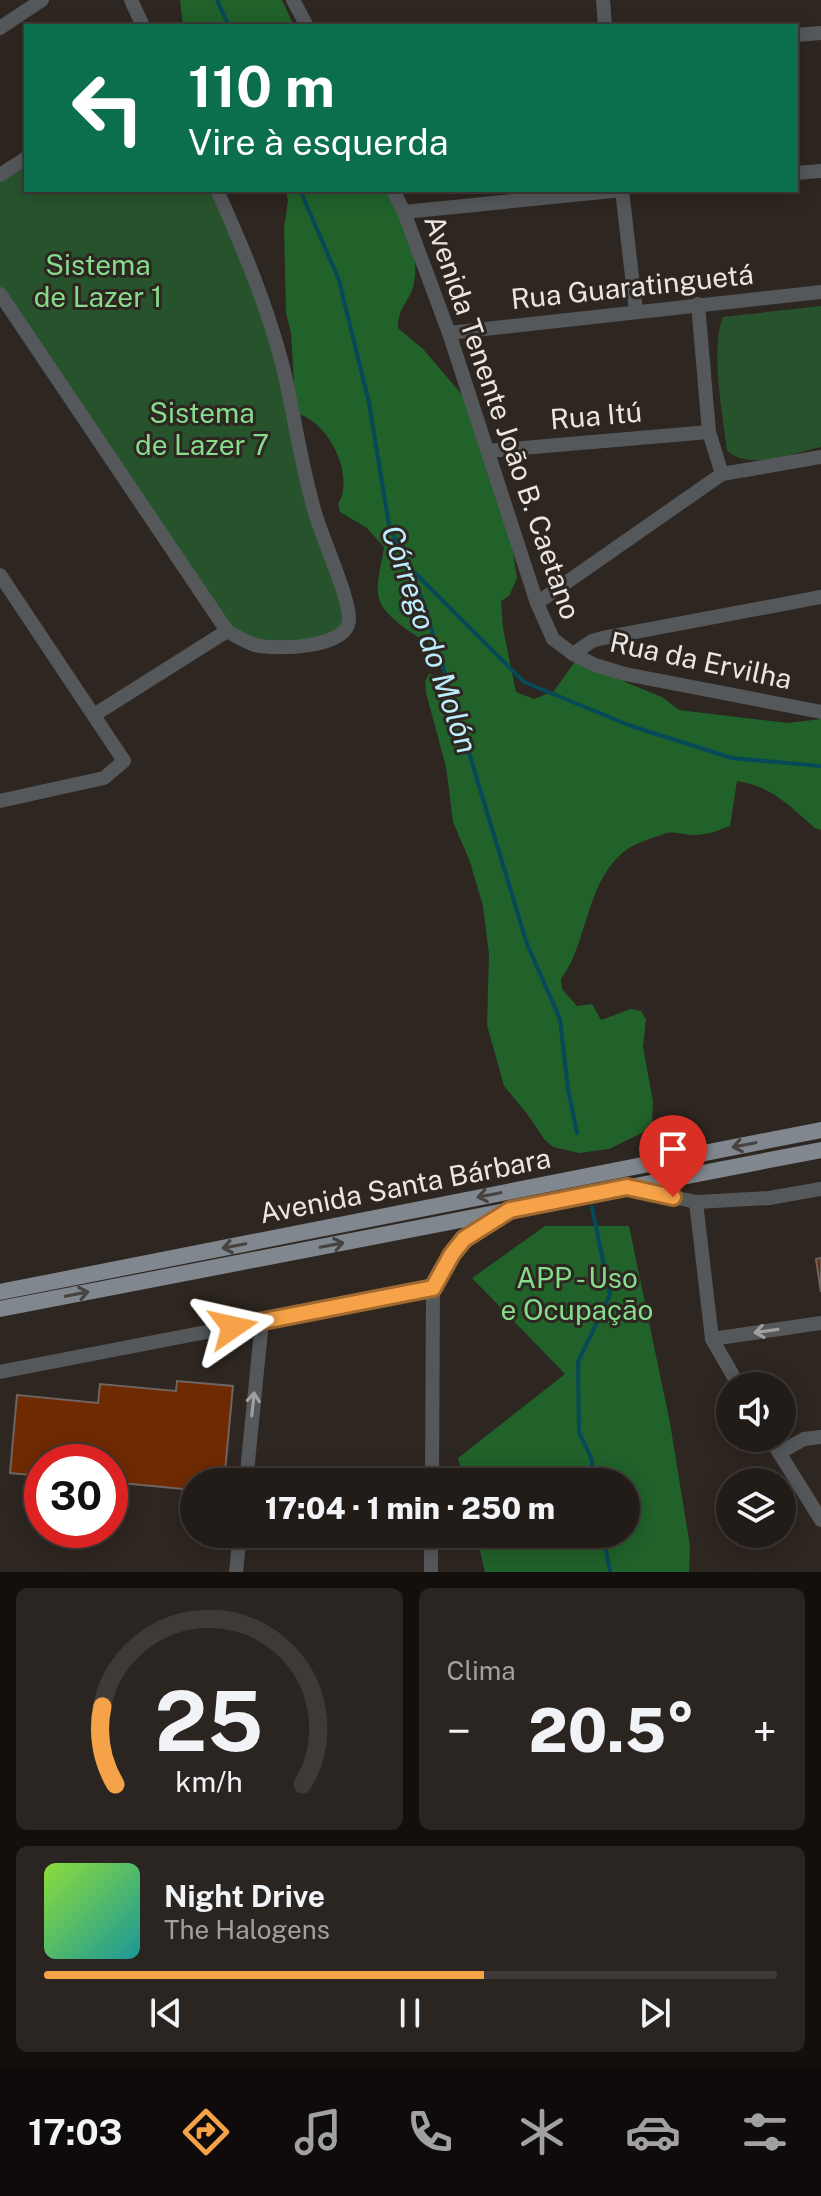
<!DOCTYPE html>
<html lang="pt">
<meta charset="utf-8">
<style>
:root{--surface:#221c18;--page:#2a2521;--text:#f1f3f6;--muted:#a2a1a2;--line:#3f3a37;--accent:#f6a248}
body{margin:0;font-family:"Public Sans",sans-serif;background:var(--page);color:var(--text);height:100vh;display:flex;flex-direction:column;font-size:30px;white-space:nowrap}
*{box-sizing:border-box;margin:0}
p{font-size:26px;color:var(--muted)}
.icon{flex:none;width:44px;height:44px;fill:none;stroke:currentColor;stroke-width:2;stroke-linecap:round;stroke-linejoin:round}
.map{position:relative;height:1572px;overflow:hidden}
.panel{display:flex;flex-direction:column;gap:16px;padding:16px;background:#130f0d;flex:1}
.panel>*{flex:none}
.guide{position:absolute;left:24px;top:24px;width:774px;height:168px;border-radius:0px;box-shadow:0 4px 20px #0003,0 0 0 2px var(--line);background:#0b6e4f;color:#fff;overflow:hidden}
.controls{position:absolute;left:716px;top:1372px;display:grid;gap:16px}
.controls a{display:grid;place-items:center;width:80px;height:80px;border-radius:50%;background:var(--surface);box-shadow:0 4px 20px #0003,0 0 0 2px var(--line);font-size:40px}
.speed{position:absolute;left:24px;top:1444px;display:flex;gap:16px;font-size:40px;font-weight:700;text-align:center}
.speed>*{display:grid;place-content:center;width:104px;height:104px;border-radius:50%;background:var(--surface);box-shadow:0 4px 20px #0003,0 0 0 2px var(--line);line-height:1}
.speed .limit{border:12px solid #d22;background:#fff;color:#111}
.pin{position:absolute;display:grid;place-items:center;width:68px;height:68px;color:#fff;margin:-82px -34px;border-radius:50% 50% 50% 0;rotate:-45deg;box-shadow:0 0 8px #0007}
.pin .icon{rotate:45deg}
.me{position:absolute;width:88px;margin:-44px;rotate:79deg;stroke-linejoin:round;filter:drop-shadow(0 0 6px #0008)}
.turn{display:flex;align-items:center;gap:28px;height:168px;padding:0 32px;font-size:36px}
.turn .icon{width:104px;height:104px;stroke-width:2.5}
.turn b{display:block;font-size:56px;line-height:68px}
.big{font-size:60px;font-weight:800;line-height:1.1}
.panel .widget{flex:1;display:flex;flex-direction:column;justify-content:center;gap:12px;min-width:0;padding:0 28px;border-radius:12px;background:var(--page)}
.panel .dial{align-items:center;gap:0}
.dial svg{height:208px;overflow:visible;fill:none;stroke:var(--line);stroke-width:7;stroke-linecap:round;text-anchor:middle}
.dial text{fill:var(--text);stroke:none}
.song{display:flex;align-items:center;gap:24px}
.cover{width:96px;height:96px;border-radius:12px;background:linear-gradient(135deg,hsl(90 70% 55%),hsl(180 70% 35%))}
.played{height:8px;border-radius:4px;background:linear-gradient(90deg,var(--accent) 60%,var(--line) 60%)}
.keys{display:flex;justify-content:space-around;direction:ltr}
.heat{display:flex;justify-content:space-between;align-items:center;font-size:44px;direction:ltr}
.panel .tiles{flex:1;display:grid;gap:16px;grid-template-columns:1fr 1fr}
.widget:last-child{grid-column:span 2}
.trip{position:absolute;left:180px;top:1468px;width:460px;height:80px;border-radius:40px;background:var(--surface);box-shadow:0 4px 20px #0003,0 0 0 2px var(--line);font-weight:800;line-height:80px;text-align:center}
.dock{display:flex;height:128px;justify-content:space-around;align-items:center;background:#0e0b0a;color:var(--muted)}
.dock .icon{width:56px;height:56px}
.dock .active{color:var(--accent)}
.dock b{font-size:36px;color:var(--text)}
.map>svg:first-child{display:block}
.green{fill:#27532c}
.forest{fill:#21612a}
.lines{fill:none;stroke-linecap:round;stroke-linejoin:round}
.stream{stroke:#064958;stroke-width:4}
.building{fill:#6f2a01;stroke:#706460;stroke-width:2}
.minor{stroke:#55585b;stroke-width:14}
.major{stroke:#80878e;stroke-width:16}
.oneway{stroke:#474341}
.oneway2{stroke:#a09f9e}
.route-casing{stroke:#a0692f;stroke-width:20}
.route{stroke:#f6a248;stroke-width:14}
.labels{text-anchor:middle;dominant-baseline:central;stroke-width:6;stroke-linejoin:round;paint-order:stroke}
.park-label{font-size:28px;fill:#86dc8d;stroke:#2e2620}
.street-label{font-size:28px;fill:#ebe6e2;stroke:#2e2620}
.water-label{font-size:30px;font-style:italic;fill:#bbedfc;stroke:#2e2620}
</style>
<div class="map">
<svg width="821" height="1572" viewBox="0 0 821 1572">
<rect width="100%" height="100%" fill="#2e2620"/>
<!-- green -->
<g class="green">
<polygon points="26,158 26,190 217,190 256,276 347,606 343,633 283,647 227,631 0,294 0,175"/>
<path d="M821,306v141c-28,6 -70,24 -94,4 -4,-35 -17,-102 -4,-134z"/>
</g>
<!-- forest -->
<g class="forest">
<polygon points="180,0 282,0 294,26 183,26"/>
<path d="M286,190h104c14,29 32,64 23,97 -5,17 -15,20 -15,41l25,21 41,48 44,123 9,58 -8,18 -8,5 2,27 13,64 18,7 20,-8 25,-35c21,3 37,6 46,26l37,15 17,13 109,13 33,-4v111l-6,-2c-27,-23 -42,-41 -78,-47l-7,45c-13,5 -23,9 -36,9 -10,0 -22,-5 -30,-1 -11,4 -25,8 -35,14 -44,30 -39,92 -68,131l1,10 15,17 15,-2 9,16 30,-11 10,2 5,8 -3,28 10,54 -1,22 -8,9 -35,17 -30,4 -26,-6 -9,-8 -16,-24 -24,-29 -17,-61 2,-71 -6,-48 -13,-44 -17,-40 -7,-55 -20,-74 -1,-12 4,-7 8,2 9,10 -8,-37c-17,-10 -54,-31 -59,-50 -4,-16 3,-36 5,-52l-17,-19 -27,-16 -2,-8c18,-29 -11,-86 -44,-91l-6,9 6,-39 -3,-50 -5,-20 -2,-85 4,-27z"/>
<polygon points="545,1226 629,1226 670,1423 690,1546 689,1572 485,1572 476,1534 626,1534 626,1482 464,1482 458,1458 565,1374 472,1278"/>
</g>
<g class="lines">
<!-- stream -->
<g class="stream">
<polyline points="217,0 229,26"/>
<polyline points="300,190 339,280 369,403 389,525 422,598 527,944 560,1019 568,1089 577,1133"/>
<polyline points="409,567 524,682 631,726 732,758 821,766"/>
<polyline points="591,1482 592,1460 579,1432 578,1362 610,1295 592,1207"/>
<polyline points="603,1534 610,1572"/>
</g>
</g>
<!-- building -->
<g class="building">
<polygon points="821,1258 821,1292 816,1259"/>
<polygon points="177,1381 233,1386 224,1482 194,1482 194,1490 110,1482 110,1462 42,1462 42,1476 10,1473 17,1395 98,1403 100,1384 176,1391"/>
</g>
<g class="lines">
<!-- minor -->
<g class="minor">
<polyline points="131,0 143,26"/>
<polyline points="293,0 307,26"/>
<polyline points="603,0 605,26"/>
<polyline points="0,28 42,0"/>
<polyline points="796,35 821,33"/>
<polyline points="796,173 821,171"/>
<polyline points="0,175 26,158"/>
<polyline points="393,190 404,212 449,333 537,603 553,639 573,654 595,665 625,674 821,712"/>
<polyline points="622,190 636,311"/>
<polyline points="404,212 623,190"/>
<path d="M0,294l227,337c9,5 19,11 28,14 20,5 90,4 94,-24 2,-19 -26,-82 -33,-105 -15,-49 -21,-99 -33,-149 -16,-62 -40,-119 -66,-177"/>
<polyline points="698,304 709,432 722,474"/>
<polyline points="449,333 821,292"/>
<polyline points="488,451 709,432"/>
<polyline points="0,575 124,761 104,778 0,801"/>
<polyline points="537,603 722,474 821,457"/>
<polyline points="573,654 592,641 603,638 821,597"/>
<polyline points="94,715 227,631"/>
<polyline points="632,1188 696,1202 769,1198 821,1189"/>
<polyline points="696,1202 712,1339 739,1386"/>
<polyline points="712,1339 821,1323"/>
<polyline points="0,1372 433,1288 432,1482"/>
<polyline points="770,1438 821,1520"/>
<polyline points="779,1453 804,1439 821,1437"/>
<polyline points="246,1482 262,1321"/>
<polyline points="236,1572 240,1534"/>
<polyline points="431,1572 431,1534"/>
</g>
<!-- major -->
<g class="major">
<path d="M433,1288c17,-34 31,-52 65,-71"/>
<polyline points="0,1292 821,1130"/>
<polyline points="0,1309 821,1150"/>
</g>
</g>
<!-- one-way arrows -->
<defs><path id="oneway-shaft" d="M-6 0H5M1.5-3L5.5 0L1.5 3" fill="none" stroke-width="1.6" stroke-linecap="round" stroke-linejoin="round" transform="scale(2)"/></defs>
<g class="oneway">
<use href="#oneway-shaft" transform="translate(744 1145) rotate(169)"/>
<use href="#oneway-shaft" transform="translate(489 1195) rotate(169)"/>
<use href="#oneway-shaft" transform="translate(332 1245) rotate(-11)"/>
<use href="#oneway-shaft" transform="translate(234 1246) rotate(169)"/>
<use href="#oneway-shaft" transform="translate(77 1294) rotate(-11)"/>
</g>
<g class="oneway2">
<use href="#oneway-shaft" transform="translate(766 1331) rotate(172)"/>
<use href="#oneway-shaft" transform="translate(253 1404) rotate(-84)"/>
</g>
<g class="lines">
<!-- route casing -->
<g class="route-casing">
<polyline id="route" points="233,1327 433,1288 452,1254 464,1239 510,1210 627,1187 673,1197"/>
</g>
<!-- route -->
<use href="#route" class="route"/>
</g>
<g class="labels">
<!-- park labels -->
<g class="park-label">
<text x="98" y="264">Sistema<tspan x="98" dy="32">de Lazer 1</tspan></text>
<text x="202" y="412">Sistema<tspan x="202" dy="32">de Lazer 7</tspan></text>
<text x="577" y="1277">APP - Uso<tspan x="577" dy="32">e Ocupação</tspan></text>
</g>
<!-- street labels -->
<g class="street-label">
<text transform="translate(632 286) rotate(-6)">Rua Guaratinguetá</text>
<text transform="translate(596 415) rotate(-5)">Rua Itú</text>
<text transform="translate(503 417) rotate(71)">Avenida Tenente João B. Caetano</text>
<text transform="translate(701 660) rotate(12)">Rua da Ervilha</text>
<text transform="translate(405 1185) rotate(-11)">Avenida Santa Bárbara</text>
</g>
<!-- water labels -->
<g class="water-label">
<text transform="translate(430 639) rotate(71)">Córrego do Molón</text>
</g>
</g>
</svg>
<div class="controls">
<a><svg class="icon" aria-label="sound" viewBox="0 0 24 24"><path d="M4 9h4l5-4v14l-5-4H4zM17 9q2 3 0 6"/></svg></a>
<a><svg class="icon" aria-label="layers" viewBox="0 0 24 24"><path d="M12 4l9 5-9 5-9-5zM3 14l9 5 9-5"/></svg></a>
</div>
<div class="speed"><div class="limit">30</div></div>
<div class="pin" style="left:673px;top:1197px;background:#d93025"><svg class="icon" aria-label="arrive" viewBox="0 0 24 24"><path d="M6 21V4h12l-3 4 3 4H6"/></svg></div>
<svg class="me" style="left:233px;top:1327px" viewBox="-20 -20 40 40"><path d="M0-17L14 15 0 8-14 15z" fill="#f6a248" stroke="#fff" stroke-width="4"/></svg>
<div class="trip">17:04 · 1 min · 250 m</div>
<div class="guide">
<div class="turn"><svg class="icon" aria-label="left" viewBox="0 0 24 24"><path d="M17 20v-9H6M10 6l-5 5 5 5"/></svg><div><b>110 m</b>Vire à esquerda</div></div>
</div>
</div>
<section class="panel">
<div class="tiles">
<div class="widget dial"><svg viewBox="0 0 100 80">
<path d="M14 69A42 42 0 1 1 86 69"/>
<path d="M14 69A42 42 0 0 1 9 39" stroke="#f6a248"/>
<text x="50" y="56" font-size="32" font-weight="700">25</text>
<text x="50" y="72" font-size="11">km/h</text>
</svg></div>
<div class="widget"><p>Clima</p>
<div class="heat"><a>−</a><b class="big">20.5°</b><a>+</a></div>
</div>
<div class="widget">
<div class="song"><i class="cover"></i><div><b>Night Drive</b><p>The Halogens</p></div></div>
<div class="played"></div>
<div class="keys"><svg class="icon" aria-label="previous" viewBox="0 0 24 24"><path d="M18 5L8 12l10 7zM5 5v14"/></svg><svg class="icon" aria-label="pause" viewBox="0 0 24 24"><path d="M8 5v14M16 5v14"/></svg><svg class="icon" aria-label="next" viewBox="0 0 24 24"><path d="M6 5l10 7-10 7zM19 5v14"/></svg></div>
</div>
</div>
</section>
<nav class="dock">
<b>17:03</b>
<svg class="icon active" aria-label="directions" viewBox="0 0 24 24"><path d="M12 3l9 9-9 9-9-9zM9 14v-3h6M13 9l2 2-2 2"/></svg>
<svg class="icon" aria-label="music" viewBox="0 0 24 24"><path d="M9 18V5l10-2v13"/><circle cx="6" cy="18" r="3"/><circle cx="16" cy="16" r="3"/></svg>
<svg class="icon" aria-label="phone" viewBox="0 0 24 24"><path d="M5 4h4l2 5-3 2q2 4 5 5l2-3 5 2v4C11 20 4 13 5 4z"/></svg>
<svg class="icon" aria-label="climate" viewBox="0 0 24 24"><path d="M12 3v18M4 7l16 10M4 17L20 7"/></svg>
<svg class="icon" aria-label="car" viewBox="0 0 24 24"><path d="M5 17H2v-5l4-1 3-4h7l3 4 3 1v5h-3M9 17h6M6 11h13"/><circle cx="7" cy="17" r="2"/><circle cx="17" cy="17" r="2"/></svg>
<svg class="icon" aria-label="filters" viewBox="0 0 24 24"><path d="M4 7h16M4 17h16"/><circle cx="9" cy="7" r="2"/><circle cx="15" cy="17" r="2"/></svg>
</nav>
